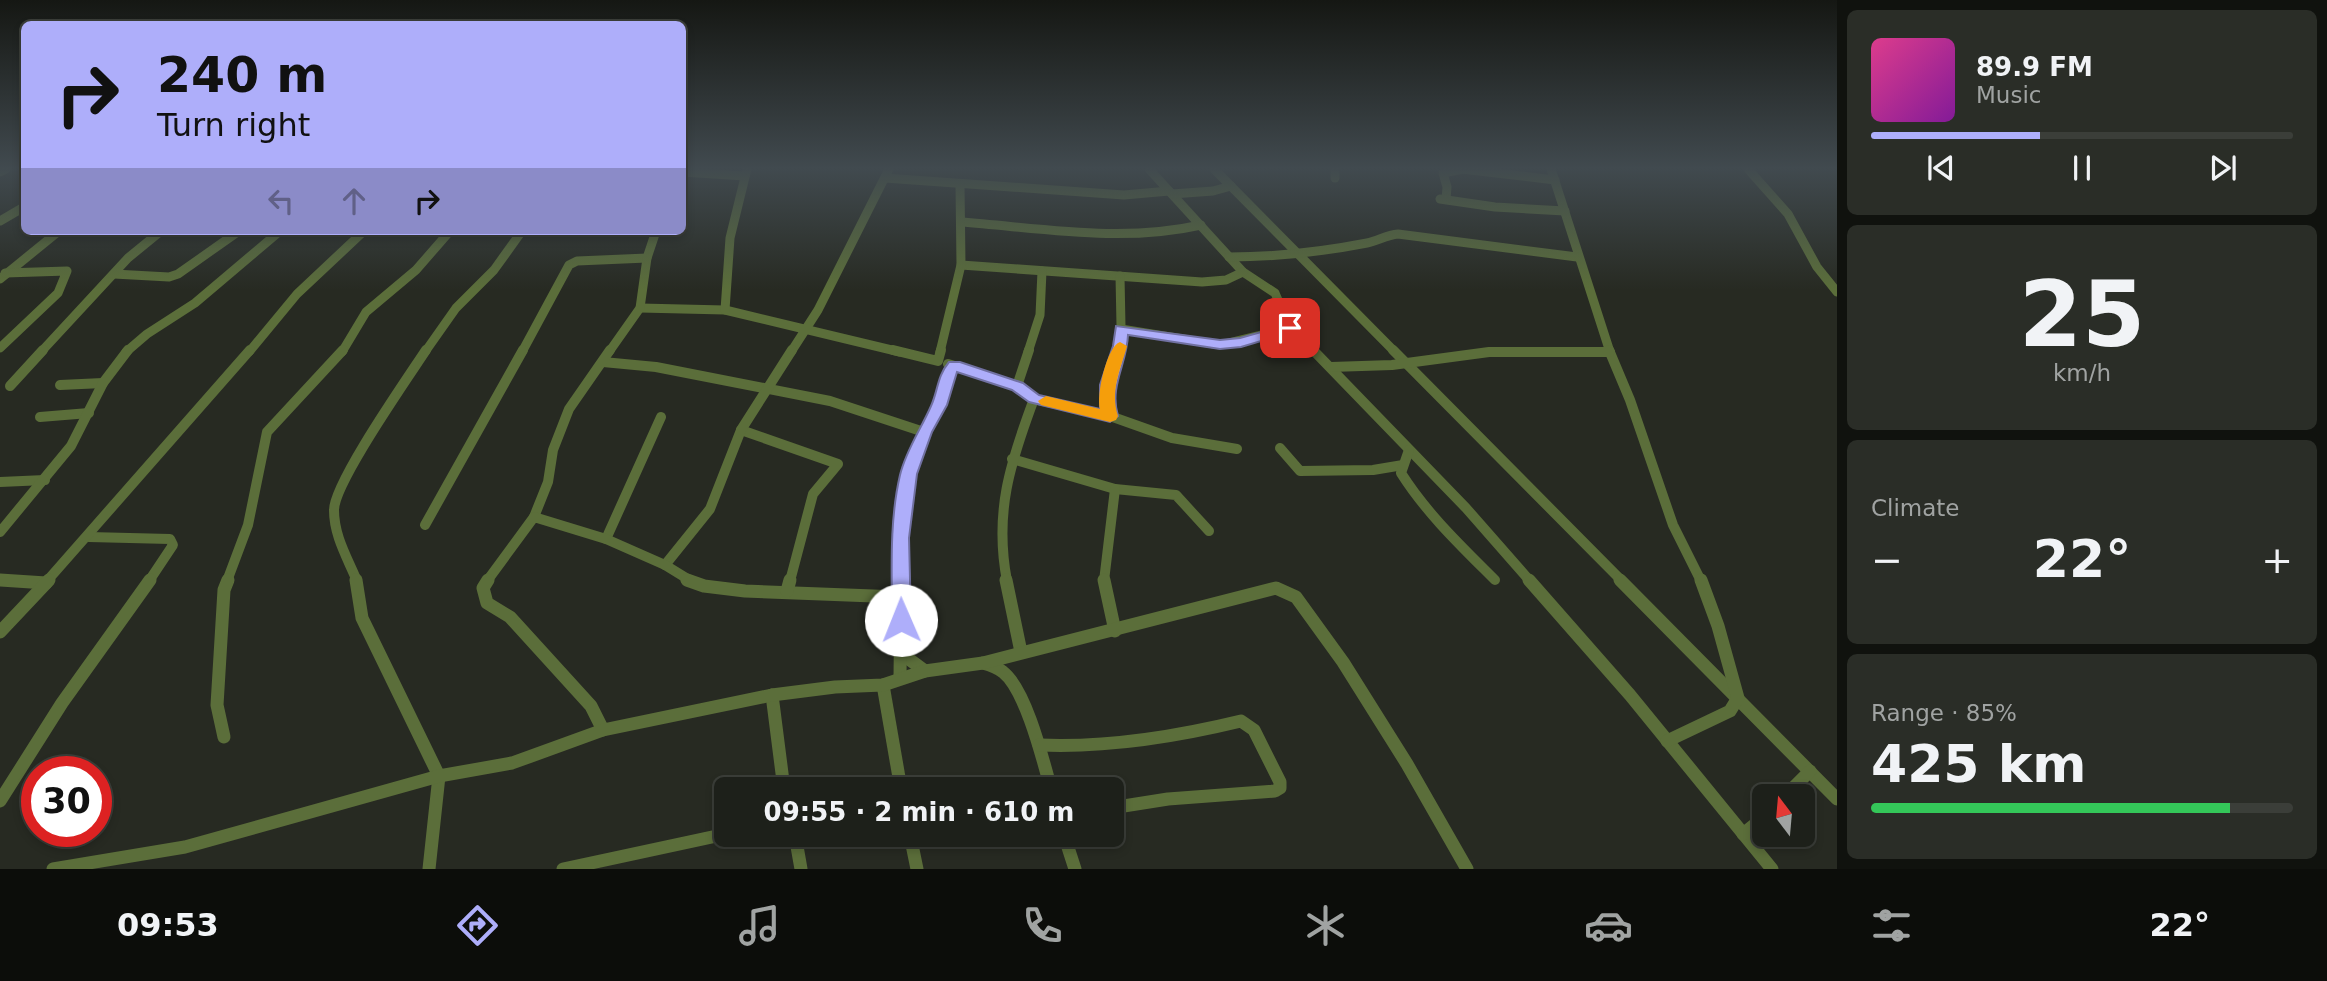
<!DOCTYPE html>
<meta charset="utf-8">
<style>
:root{--surface:#1d201a;--page:#2a2d27;--text:#f1f3f6;--muted:#a0a3a2;--line:#3b3e39;--accent:#aeaefa}
body{margin:0;font-family:"DejaVu Sans",sans-serif;background:var(--page);color:var(--text);height:100vh;display:flex;flex-direction:column;font-size:26px;white-space:nowrap}
*{box-sizing:border-box;margin:0}
p{font-size:23px;color:var(--muted)}
.icon{flex:none;width:38px;height:38px;fill:none;stroke:currentColor;stroke-width:2;stroke-linecap:round;stroke-linejoin:round}
.map{position:relative;flex:1;overflow:hidden}
.side{display:flex;flex-direction:column;gap:10px;padding:10px;background:#10120e;width:490px}
.side>*{flex:none}
.guide{position:absolute;left:21px;top:21px;width:665px;height:214px;border-radius:10px;box-shadow:0 4px 10px #0003,0 0 0 2px var(--line);background:#aeaefa;color:#111;overflow:hidden}
.needle{width:46px;rotate:344deg}
.fabs{position:absolute;left:1752px;top:784px;display:grid;gap:14px}
.fabs a{display:grid;place-items:center;width:63px;height:63px;border-radius:10px;background:var(--surface);box-shadow:0 4px 10px #0003,0 0 0 2px var(--line);font-size:35px}
.speed{position:absolute;left:21px;top:756px;display:flex;gap:14px;font-size:35px;font-weight:700;text-align:center}
.speed>*{display:grid;place-content:center;width:91px;height:91px;border-radius:50%;background:var(--surface);box-shadow:0 4px 10px #0003,0 0 0 2px var(--line);line-height:1}
.speed .limit{border:10px solid #d22;background:#fff;color:#111}
.pin{position:absolute;display:grid;place-items:center;width:60px;height:60px;color:#fff;margin:-30px;border-radius:14px;box-shadow:0 4px 10px #0006}
.me{position:absolute;width:77px;margin:-38px;rotate:359deg;stroke-linejoin:round;filter:drop-shadow(0 0 5px #0008)}
.turn{display:flex;align-items:center;gap:24px;height:147px;padding:0 21px;font-size:32px}
.turn .icon{width:91px;height:91px;stroke-width:2.5}
.turn b{display:block;font-size:49px;line-height:60px}
.lanes{display:flex;align-items:center;height:66px;padding:0 21px;background:#0003;justify-content:center;gap:35px;direction:ltr}
.lanes .off{opacity:.35}
.big{font-size:52px;font-weight:800;line-height:1.1}
.side .card{flex:1;display:flex;flex-direction:column;justify-content:center;gap:10px;min-width:0;padding:0 24px;border-radius:10px;background:var(--page)}
.side .dial{align-items:center;gap:0}
.dial b{font-size:91px;line-height:1}
.song{display:flex;align-items:center;gap:21px}
.cover{width:84px;height:84px;border-radius:10px;background:linear-gradient(135deg,hsl(330 70% 55%),hsl(290 70% 35%))}
.played{height:7px;border-radius:4px;background:linear-gradient(90deg,var(--accent) 40%,var(--line) 40%)}
.keys{display:flex;justify-content:space-around;direction:ltr}
.heat{display:flex;justify-content:space-between;align-items:center;font-size:38px;direction:ltr}
.charge{height:10px;border-radius:5px;background:linear-gradient(90deg,#34c759 85%,var(--line) 0)}
.trip{position:absolute;left:714px;top:777px;width:410px;height:70px;border-radius:10px;background:var(--surface);box-shadow:0 4px 10px #0003,0 0 0 2px var(--line);font-weight:800;line-height:70px;text-align:center}
.tab-bar{display:flex;height:112px;justify-content:space-around;align-items:center;background:#0c0d0a;color:var(--muted)}
.tab-bar .icon{width:49px;height:49px}
.tab-bar .on{color:var(--accent)}
.tab-bar b{font-size:32px;color:var(--text)}
main{display:flex;flex:1;min-height:0}
.map>svg:first-child{display:block}
.lines{fill:none;stroke-linecap:round;stroke-linejoin:round}
.minor-far2{stroke:#5b6e3a;stroke-width:9}
.minor-far1{stroke:#5b6e3a;stroke-width:10}
.minor{stroke:#5b6e3a;stroke-width:13}
.route{fill:#aeaefa;stroke:#7171a2;stroke-width:2}
.slow{fill:#f59e0b}
</style>
<main>
<div class="map">
<svg width="1837" height="869" viewBox="0 0 1837 869">
<rect width="100%" height="100%" fill="#272a22"/>
<g class="lines">
<!-- minor-far2 -->
<g class="minor-far2">
<polyline points="1149,169 1243,272 1275,293 1290,328 1315,352"/>
<polyline points="1214,169 1395,352"/>
<polyline points="1335,169 1335,178"/>
<polyline points="1462,169 1555,180"/>
<polyline points="1551,169 1610,352"/>
<polyline points="1748,169 1788,214 1817,267 1837,292"/>
<polyline points="0,172 6,169"/>
<polyline points="682,172 745,176"/>
<polyline points="885,178 1124,195 1169,191"/>
<polyline points="1172,194 1213,191 1231,186"/>
<polyline points="1440,199 1495,207 1565,211"/>
<polyline points="1446,199 1447,187 1443,173 1463,169"/>
<polyline points="0,221 24,207"/>
<path d="M961,222c80,6 160,21 240,3"/>
<path d="M1229,257c46,0 92,-5 138,-14 11,-2 19,-8 31,-9l179,23"/>
<polyline points="961,265 1202,282 1226,280 1243,272"/>
<polyline points="114,274 169,277 178,274 239,231"/>
<polyline points="0,279 59,231"/>
<polyline points="640,308 725,310 900,352"/>
<polyline points="725,310 730,238 747,169"/>
<polyline points="1121,329 1220,345 1290,328"/>
<polyline points="0,348 58,293 67,271 5,273"/>
<polyline points="41,352 128,258 161,231"/>
<polyline points="126,352 147,334 195,303 280,231"/>
<polyline points="249,352 297,294 364,231"/>
<polyline points="342,352 366,312 416,270 450,231"/>
<polyline points="425,352 456,308 494,270 522,231"/>
<polyline points="522,352 569,265 577,261 647,258"/>
<polyline points="609,352 640,308 647,258 656,231"/>
<polyline points="791,352 818,310 889,169"/>
<polyline points="940,352 961,265 960,185"/>
<polyline points="1028,352 1040,315 1042,271"/>
<polyline points="1118,352 1121,326 1120,276"/>
</g>
<!-- minor-far1 -->
<g class="minor-far1">
<polyline points="893,350 938,361 941,350"/>
<polyline points="1313,350 1466,508 1530,581"/>
<polyline points="1393,350 1622,581"/>
<polyline points="1609,350 1630,400 1673,525 1701,581"/>
<polyline points="603,362 656,367 830,401 924,432"/>
<polyline points="948,364 1017,386 1034,399 1110,416 1172,438 1237,449"/>
<polyline points="1331,367 1392,365 1489,352 1610,352"/>
<polyline points="60,385 103,383"/>
<polyline points="10,386 43,350"/>
<polyline points="1017,386 1029,350"/>
<path d="M1110,416c-9,-24 3,-43 9,-66"/>
<polyline points="40,417 89,413"/>
<polyline points="741,430 838,464 813,494 790,581"/>
<polyline points="1280,448 1300,471 1373,470 1403,465"/>
<path d="M1409,450l-8,23c26,41 60,73 94,107"/>
<polyline points="1012,459 1115,489 1176,495 1209,531"/>
<polyline points="0,482 45,480"/>
<polyline points="534,517 548,482 553,450 569,409 610,350"/>
<polyline points="425,525 523,350"/>
<polyline points="0,532 71,446 103,383 128,350"/>
<polyline points="89,537 170,539 173,545 149,581"/>
<polyline points="606,539 661,417"/>
<polyline points="665,565 710,509 741,430 792,350"/>
<polyline points="0,580 21,581"/>
<polyline points="47,581 250,350"/>
<polyline points="227,581 248,525 267,432 343,350"/>
<path d="M357,581c-10,-24 -23,-45 -23,-71 0,-27 73,-131 92,-160"/>
<polyline points="487,581 534,517 606,539 665,565 691,581"/>
<path d="M901,581c0,-50 2,-100 22,-147 5,-10 12,-18 17,-28 6,-14 4,-28 14,-40"/>
<path d="M1007,581c-13,-68 3,-118 27,-182"/>
<polyline points="1104,581 1115,489"/>
</g>
<!-- minor -->
<g class="minor">
<polyline points="0,580 46,583"/>
<polyline points="356,580 362,618 439,776 429,869"/>
<polyline points="488,580 483,588 487,603 510,617 591,706 603,730"/>
<polyline points="687,580 704,586 745,591 900,597"/>
<polyline points="1006,580 1021,652"/>
<polyline points="1104,580 1115,631"/>
<polyline points="1529,580 1630,695 1772,869"/>
<polyline points="1620,580 1837,799"/>
<polyline points="787,591 790,580"/>
<polyline points="0,632 49,580"/>
<polyline points="902,654 925,671"/>
<path d="M983,663c7,2 14,4 20,9 23,18 40,88 48,117"/>
<polyline points="900,677 901,580"/>
<polyline points="883,685 901,789"/>
<polyline points="772,695 784,789"/>
<polyline points="224,737 217,705 224,590 228,580"/>
<polyline points="1667,741 1730,711 1738,698 1718,626 1701,580"/>
<path d="M1039,745c68,3 136,-8 202,-24l13,9 26,52v6l-5,3 -107,8 -57,9"/>
<polyline points="1785,796 1810,771"/>
<polyline points="0,801 62,703 150,580"/>
<polyline points="1743,834 1764,817"/>
<polyline points="795,835 801,869"/>
<polyline points="910,835 917,869"/>
<polyline points="1064,835 1075,869"/>
<polyline points="53,869 185,847 439,776 512,763 603,730 772,695 835,687 883,685 925,671 983,663 1276,588 1296,597 1343,662 1407,764 1467,869"/>
<polyline points="563,869 726,834"/>
</g>
</g>
<!-- sky -->
<linearGradient id="sky" x2="0" y2="1"><stop stop-color="#151713"/><stop offset="0.58" stop-color="#414a4f"/><stop offset="1" stop-color="#414a4f" stop-opacity="0"/></linearGradient>
<rect width="1837" height="290" fill="url(#sky)"/>
<!-- route -->
<path class="route" d="M1290,324l7,4 -2,3 -54,16 -21,2 -92,-14c-1,29 -19,51 -10,81l-8,6 -81,-20 -17,-12 -55,-18 -10,33 -15,27 -15,42 -8,64 2,82 -3,5 -7,3 -6,-3 -3,-5c0,-48 -3,-98 8,-145 6,-25 21,-46 31,-69 7,-15 6,-30 18,-44h11l63,21 16,12 61,14v-24l13,-39 3,-20 104,14 20,-2z"/>
<!-- slow -->
<path class="slow" d="M1120,342l7,4c-7,25 -17,45 -9,70l-2,4 -6,2 -69,-17 -3,-4 8,-5 54,13c-4,-14 7,-63 20,-67z"/>
</svg>
<div class="fabs">
<a><svg class="needle" viewBox="-14 -14 28 28"><path d="M0-13l5 13h-10z" fill="#e53935"/><path d="M0 13l5-13h-10z" fill="#a0a3a2"/></svg></a>
</div>
<div class="speed"><div class="limit">30</div></div>
<div class="pin" style="left:1290px;top:328px;background:#d93025"><svg class="icon" aria-label="arrive" viewBox="0 0 24 24"><path d="M6 21V4h12l-3 4 3 4H6"/></svg></div>
<svg class="me" style="left:901px;top:620px" viewBox="-20 -20 40 40"><circle r="19" fill="#fff"/><path d="M0-13L10 11 0 6-10 11z" fill="#aeaefa"/></svg>
<div class="trip">09:55 · 2 min · 610 m</div>
<div class="guide">
<div class="turn"><svg class="icon" aria-label="right" viewBox="0 0 24 24"><path d="M7 20v-9h11M14 6l5 5-5 5"/></svg><div><b>240 m</b>Turn right</div></div>
<div class="lanes"><svg class="icon off" aria-label="left" viewBox="0 0 24 24"><path d="M17 20v-9H6M10 6l-5 5 5 5"/></svg><svg class="icon off" aria-label="ahead" viewBox="0 0 24 24"><path d="M12 20V5M6 11l6-6 6 6"/></svg><svg class="icon" aria-label="right" viewBox="0 0 24 24"><path d="M7 20v-9h11M14 6l5 5-5 5"/></svg></div>
</div>
</div>
<section class="side">
<div class="card">
<div class="song"><i class="cover"></i><div><b>89.9 FM</b><p>Music</p></div></div>
<div class="played"></div>
<div class="keys"><svg class="icon" aria-label="previous" viewBox="0 0 24 24"><path d="M18 5L8 12l10 7zM5 5v14"/></svg><svg class="icon" aria-label="pause" viewBox="0 0 24 24"><path d="M8 5v14M16 5v14"/></svg><svg class="icon" aria-label="next" viewBox="0 0 24 24"><path d="M6 5l10 7-10 7zM19 5v14"/></svg></div>
</div>
<div class="card dial"><b>25</b><p>km/h</p></div>
<div class="card"><p>Climate</p>
<div class="heat"><a>−</a><b class="big">22°</b><a>+</a></div>
</div>
<div class="card"><p>Range · 85%</p><b class="big">425 km</b><div class="charge"></div></div>
</section>
</main>
<nav class="tab-bar">
<b>09:53</b>
<svg class="icon on" aria-label="directions" viewBox="0 0 24 24"><path d="M12 3l9 9-9 9-9-9zM9 14v-3h6M13 9l2 2-2 2"/></svg>
<svg class="icon" aria-label="music" viewBox="0 0 24 24"><path d="M9 18V5l10-2v13"/><circle cx="6" cy="18" r="3"/><circle cx="16" cy="16" r="3"/></svg>
<svg class="icon" aria-label="phone" viewBox="0 0 24 24"><path d="M5 4h4l2 5-3 2q2 4 5 5l2-3 5 2v4C11 20 4 13 5 4z"/></svg>
<svg class="icon" aria-label="climate" viewBox="0 0 24 24"><path d="M12 3v18M4 7l16 10M4 17L20 7"/></svg>
<svg class="icon" aria-label="car" viewBox="0 0 24 24"><path d="M5 17H2v-5l4-1 3-4h7l3 4 3 1v5h-3M9 17h6M6 11h13"/><circle cx="7" cy="17" r="2"/><circle cx="17" cy="17" r="2"/></svg>
<svg class="icon" aria-label="filters" viewBox="0 0 24 24"><path d="M4 7h16M4 17h16"/><circle cx="9" cy="7" r="2"/><circle cx="15" cy="17" r="2"/></svg>
<b>22°</b>
</nav>
